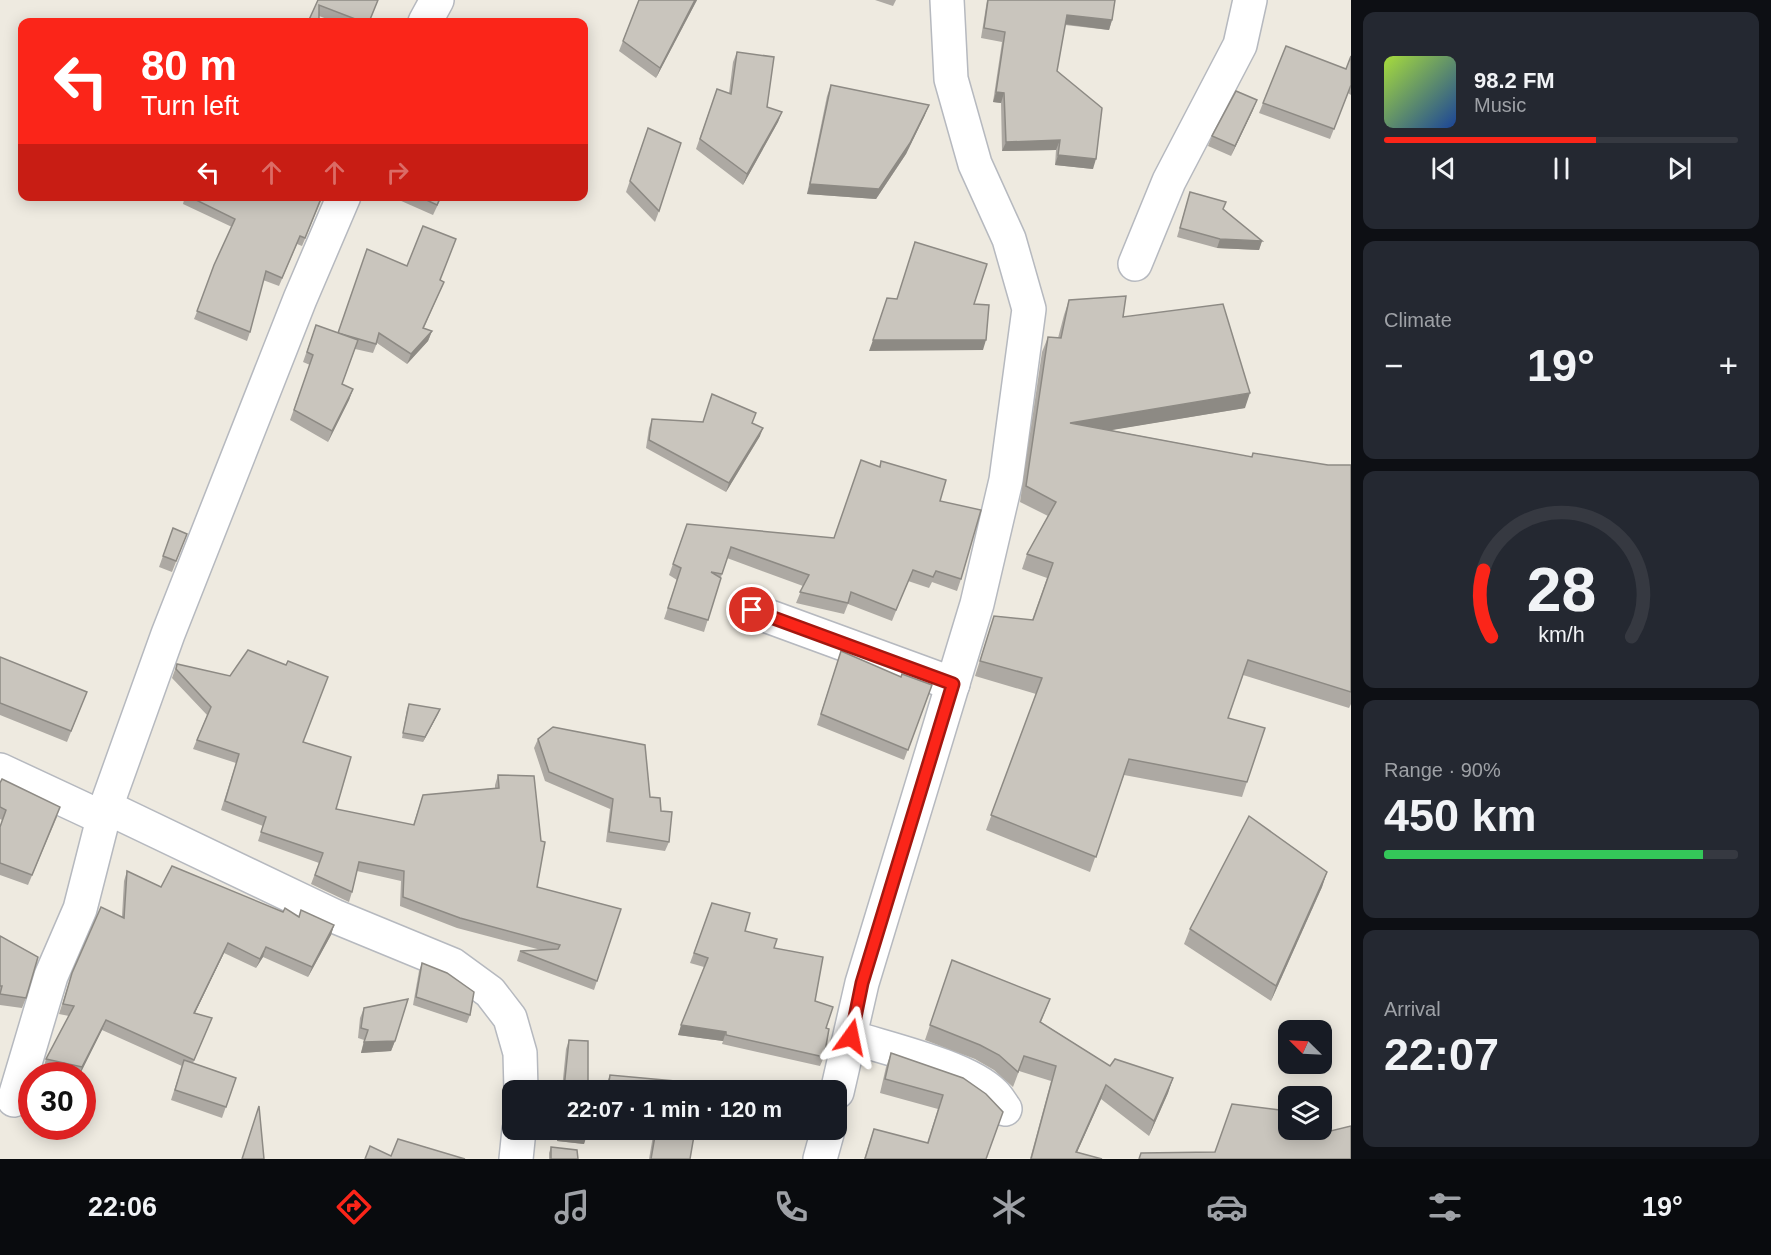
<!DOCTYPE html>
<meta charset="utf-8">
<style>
:root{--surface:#171b24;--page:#242831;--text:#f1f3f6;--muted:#9ea1a6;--line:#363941;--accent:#fb2519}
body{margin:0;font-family:Arial,sans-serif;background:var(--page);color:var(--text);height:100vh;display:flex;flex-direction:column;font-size:22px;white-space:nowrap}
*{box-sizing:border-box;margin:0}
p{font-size:20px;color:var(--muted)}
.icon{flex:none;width:33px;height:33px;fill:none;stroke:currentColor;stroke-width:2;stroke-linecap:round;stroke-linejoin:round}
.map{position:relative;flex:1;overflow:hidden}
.sheet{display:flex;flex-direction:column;gap:12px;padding:12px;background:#0d0f14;width:420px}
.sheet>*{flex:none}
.top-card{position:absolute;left:18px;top:18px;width:570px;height:183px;border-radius:12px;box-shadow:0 3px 15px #0003;background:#fb2519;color:#fff;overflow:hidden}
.needle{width:39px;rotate:294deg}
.fabs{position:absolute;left:1278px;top:1020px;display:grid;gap:12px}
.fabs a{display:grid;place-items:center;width:54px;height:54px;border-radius:12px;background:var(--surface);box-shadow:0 3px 15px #0003;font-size:30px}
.speed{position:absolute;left:18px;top:1062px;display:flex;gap:12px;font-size:30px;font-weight:700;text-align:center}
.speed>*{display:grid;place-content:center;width:78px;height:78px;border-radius:50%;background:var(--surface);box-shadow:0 3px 15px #0003;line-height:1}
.speed .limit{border:9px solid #d22;background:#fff;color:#111}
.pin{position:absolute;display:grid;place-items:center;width:51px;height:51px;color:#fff;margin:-26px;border:3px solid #fff;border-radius:50%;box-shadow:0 2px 6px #0007}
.me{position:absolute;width:66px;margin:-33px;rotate:12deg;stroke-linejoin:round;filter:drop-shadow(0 0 4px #0008)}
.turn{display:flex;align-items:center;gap:21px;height:126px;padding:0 24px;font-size:27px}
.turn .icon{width:78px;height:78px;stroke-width:2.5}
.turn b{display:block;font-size:42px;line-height:51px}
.lanes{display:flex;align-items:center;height:57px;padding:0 24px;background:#0003;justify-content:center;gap:30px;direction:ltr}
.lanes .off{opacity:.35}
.big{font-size:45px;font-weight:800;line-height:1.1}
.sheet .widget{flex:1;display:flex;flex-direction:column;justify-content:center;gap:9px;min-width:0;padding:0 21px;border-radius:12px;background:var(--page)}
.sheet .dial{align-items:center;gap:0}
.dial svg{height:156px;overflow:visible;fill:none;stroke:var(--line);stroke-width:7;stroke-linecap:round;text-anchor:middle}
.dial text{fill:var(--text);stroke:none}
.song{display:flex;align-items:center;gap:18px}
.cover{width:72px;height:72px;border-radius:9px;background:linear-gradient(135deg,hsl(80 70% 55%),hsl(220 70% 35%))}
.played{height:6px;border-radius:3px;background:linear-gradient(90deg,var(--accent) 60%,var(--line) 60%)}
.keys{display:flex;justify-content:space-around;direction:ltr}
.heat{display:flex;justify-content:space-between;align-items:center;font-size:33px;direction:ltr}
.charge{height:9px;border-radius:4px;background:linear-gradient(90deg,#34c759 90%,var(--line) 0)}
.trip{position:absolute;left:502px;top:1080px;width:345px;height:60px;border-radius:12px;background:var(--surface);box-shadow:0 3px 15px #0003;font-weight:800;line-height:60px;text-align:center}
.dock{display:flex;height:96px;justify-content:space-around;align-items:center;background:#090b0e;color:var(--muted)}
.dock .icon{width:42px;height:42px}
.dock .current{color:var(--accent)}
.dock b{font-size:27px;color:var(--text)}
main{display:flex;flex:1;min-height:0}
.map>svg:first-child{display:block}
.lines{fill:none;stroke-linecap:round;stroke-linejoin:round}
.minor-casing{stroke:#b6b9bf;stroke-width:36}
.minor{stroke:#fff;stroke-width:33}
.wall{fill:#ada9a3}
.shaded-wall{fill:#8d8a84}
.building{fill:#c9c5bd;stroke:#8d8a84;stroke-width:1.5}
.route-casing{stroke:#a31810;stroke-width:15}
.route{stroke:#fb2519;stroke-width:10}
</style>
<main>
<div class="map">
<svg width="1351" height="1159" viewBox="0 0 1351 1159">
<rect width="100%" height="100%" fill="#eeeae0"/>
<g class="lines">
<!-- minor casing -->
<g class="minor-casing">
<g id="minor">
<polyline points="425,22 437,0"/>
<polyline points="1135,264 1169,181 1240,45 1250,0"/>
<polyline points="751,610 953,684"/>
<polyline points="0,770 103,818"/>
<polyline points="106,807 334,916 453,965 490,992 510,1018 520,1053 521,1090"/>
<path d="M851,1037c37,12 117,30 143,57 4,4 8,11 11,15"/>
<polyline points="837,1092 862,983 977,604 1006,480 1029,309 1009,239 975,164 951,79 947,0"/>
<polyline points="14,1100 51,976 80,909 106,807 168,634 300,299 344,196"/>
<polyline points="516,1159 519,1130"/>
<polyline points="820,1159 828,1130"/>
</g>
</g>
<!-- minor -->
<use href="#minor" class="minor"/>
</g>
<!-- wall -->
<g class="wall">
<polygon points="318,0 369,22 335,22 319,16"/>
<polygon points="639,0 697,0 656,78 619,51"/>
<polygon points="875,0 896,0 893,6"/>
<polygon points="987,0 1115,0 1112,20 1109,30 1065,25 1057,71 1093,169 1055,165 1056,150 1002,151 1001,103 993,102 1002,42 981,38"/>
<polygon points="737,52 767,107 782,112 778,122 743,185 696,149 717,89 729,93 733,62"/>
<polygon points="1351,56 1351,95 1348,93 1330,139 1259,113 1263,103 1346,69"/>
<polygon points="831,85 925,115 906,154 876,199 807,194 827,96"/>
<polygon points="1253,110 1231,156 1208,146 1212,136"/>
<polygon points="648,128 659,211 655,222 626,192"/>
<polygon points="1190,192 1223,209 1262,241 1259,250 1217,248 1177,237"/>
<polygon points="185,196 323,196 302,246 297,244 279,286 263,280 250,332 247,341 194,319 232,227 183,204"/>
<polygon points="400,196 442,196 433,215 399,200"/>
<polygon points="440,280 444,282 424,328 432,331 428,341 407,364 377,343 373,353 355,349 342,384 353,389 349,400 328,442 290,420 310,365 303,362 316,325 338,333"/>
<polygon points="1069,300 1123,317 1245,408 1110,430 1252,457 1328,465 1351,465 1351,704 1349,708 1243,675 1228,718 1247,782 1242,797 1124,775 1090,872 986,830 1036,694 975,676 994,616 1032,620 1047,578 1022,569 1027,554 1048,516 1020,502 1042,352 1048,337 1058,338 1064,315"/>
<polygon points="652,419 753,424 760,436 726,492 646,448 649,428"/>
<polygon points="881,461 940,501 961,579 957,591 932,582 929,588 908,581 892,621 848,604 844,614 796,603 803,586 727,558 704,632 664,619 677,580 669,575 687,524 834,538 879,467"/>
<polygon points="173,528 187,534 172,572 159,567"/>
<polygon points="841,651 901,677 932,685 904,760 817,725"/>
<polygon points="0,658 87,692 67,742 0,715"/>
<polygon points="177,664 303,742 336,809 413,825 423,795 495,788 495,785 498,775 537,887 621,909 594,990 517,961 520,951 541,950 457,928 400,906 401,881 357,871 352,892 349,902 311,884 319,863 258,841 263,826 221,810 236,763 193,749 207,715 172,678"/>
<polygon points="409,704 438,714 423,742 402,738 407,709"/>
<polygon points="538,739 650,797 661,811 669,842 665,851 606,842 610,809 545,781 534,748"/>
<polygon points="0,783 57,817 28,885 0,875 0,827 2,820 0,819"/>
<polygon points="127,871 161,887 283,912 334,925 331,935 308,977 263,957 256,968 224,953 195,1013 212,1018 193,1063 236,1078 222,1118 171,1100 182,1066 102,1030 79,1076 43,1069 46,1059 69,1016 59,1014 72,973 122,916 124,881"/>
<polygon points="1327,872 1322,887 1271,1001 1184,944 1190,929"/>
<polygon points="712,903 745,931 774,948 815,1001 826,1028 824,1057 820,1066 722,1044 723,1041 678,1035 704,967 690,963"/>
<polygon points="0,936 26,998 22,1008 0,1005"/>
<polygon points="952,960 1050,999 1041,1022 1110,1066 1173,1078 1168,1093 1149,1136 1101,1099 1077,1152 1102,1159 1030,1159 1051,1081 1019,1071 1013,1087 994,1070 975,1059 925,1040"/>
<polygon points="422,963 470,1015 467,1023 413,1005 419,971"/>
<polygon points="364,1008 395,1041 391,1051 361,1053 364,1040 358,1038 360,1018"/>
<polygon points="569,1040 588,1085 607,1082 610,1075 675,1085 562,1089 566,1049"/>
<polygon points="891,1053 963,1078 986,1159 864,1159 874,1129 927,1143 938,1109 880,1093 886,1067"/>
<polygon points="558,1130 587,1130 584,1144 557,1141"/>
<polygon points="654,1130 695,1130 690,1159 649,1159"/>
<polygon points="551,1147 578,1159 549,1159 549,1153"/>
</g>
<!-- shaded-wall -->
<g class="shaded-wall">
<polygon points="695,0 697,0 656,78 660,68"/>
<polygon points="1067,15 1112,20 1109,30 1064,24"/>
<polygon points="996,92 1004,93 1001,103 993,102"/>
<polygon points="1257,100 1253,110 1231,156 1235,146"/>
<polygon points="929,105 925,115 906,154 876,199 807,194 810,184"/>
<polygon points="782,112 778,122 743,185 747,174"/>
<polygon points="1060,140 1056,150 1002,151 1006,142"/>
<polygon points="1058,155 1096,159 1093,169 1055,165"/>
<polygon points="1220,239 1262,241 1259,250 1217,248"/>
<polygon points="432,331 428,341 407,364 411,354"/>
<polygon points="873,340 986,340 983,350 869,351"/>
<polygon points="353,389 349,400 328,442 332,431"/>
<polygon points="1250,393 1245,408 1064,438 1070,423"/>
<polygon points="763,428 760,436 726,492 729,483"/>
<polygon points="440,709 438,714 423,742 425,737"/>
<polygon points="1327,872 1322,887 1271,1001 1276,986"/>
<polygon points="334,925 331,935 308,977 312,967"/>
<polygon points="228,943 224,953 190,1023 194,1013"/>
<polygon points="266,947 263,957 256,968 260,959"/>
<polygon points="106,1020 102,1030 79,1076 82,1067"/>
<polygon points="681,1025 726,1032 723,1041 678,1035"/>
<polygon points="395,1041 391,1051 361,1053 364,1042"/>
<polygon points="1173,1078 1168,1093 1149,1136 1154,1121"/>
<polygon points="1106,1085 1101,1099 1074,1159 1076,1152"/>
<polygon points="560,1133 587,1135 584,1144 557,1141"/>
</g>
<!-- building -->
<g class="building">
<polygon points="318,0 378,0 369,22 363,22 319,5 319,22 308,22"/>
<polygon points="639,0 695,0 660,68 623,41"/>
<polygon points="988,0 1115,0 1112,20 1067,15 1057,71 1102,108 1096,159 1058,155 1060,140 1006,142 1004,93 996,92 1005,32 984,28"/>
<polygon points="1286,46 1346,69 1351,56 1351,85 1334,129 1263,103"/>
<polygon points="737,52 774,57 767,107 782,112 747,174 700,139 717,89 731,94"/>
<polygon points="831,85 929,105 910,143 879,189 810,184"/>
<polygon points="1236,91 1257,100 1235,146 1212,136"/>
<polygon points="648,128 681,143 659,211 630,181"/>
<polygon points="1190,192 1226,202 1223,209 1262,241 1220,239 1180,228"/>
<polygon points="188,196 322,196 305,238 300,236 282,278 266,271 250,332 197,311 214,265 235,219"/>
<polygon points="418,196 441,196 437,205"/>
<polygon points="423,226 456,239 440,280 444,282 423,328 432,331 411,354 379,333 376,344 338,333 367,249 407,266"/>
<polygon points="915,242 987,264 974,304 989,305 986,340 873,340 887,298 897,299"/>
<polygon points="1126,296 1123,317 1223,304 1250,393 1070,423 1252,457 1253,453 1328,465 1351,465 1351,692 1248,660 1228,718 1265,728 1247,782 1129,759 1096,857 991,815 1042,678 980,661 994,616 1033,620 1053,563 1027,554 1056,502 1026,486 1048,337 1061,338 1069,300"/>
<polygon points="316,325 358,340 342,384 353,389 332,431 294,410 313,355 307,352"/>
<polygon points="712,394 756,413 752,423 763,428 729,483 649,440 652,419 703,422"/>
<polygon points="861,460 880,467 881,461 946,480 940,501 981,510 961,579 936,571 933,577 913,570 896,610 851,592 848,603 800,592 809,575 731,547 722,574 711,572 721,578 708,620 668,608 681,568 673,564 687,524 834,538"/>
<polygon points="173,528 187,534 176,561 163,556"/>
<polygon points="248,650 286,665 288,661 328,677 303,742 351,757 336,809 414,825 423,795 499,788 498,775 534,776 541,841 545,842 537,887 621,909 597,981 520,951 558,949 560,945 460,918 403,897 404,871 359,862 352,892 315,875 323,853 261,832 266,817 225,801 239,754 197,740 211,707 176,669 177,664 230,676"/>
<polygon points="841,651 901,677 902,674 932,685 908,750 821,714"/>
<polygon points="0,657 87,692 71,731 0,703"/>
<polygon points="409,704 440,709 425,737 403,733"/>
<polygon points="553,727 645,745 650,797 660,798 661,811 672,812 669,842 609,832 613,799 549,772 538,739"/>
<polygon points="2,779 60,807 32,875 0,863 0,827 6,810 0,807 0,783"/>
<polygon points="1249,816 1327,872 1276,986 1190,929"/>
<polygon points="172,866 283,912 285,908 299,917 301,910 334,925 312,967 266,947 260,959 228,943 194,1013 212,1018 194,1060 106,1020 82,1067 46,1059 74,1006 63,1004 72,973 101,907 124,918 127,871 161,887"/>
<polygon points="712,903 750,913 745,931 777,939 774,948 823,957 815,1001 833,1007 826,1028 829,1029 824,1057 726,1035 726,1032 681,1025 708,958 694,953"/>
<polygon points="0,936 38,957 26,998 0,994 2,986 0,986"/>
<polygon points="952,960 1050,999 1040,1022 1110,1066 1115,1059 1173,1078 1154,1121 1106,1085 1076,1152 1102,1159 1031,1159 1056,1066 1024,1056 1018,1072 999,1055 980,1045 930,1025"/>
<polygon points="422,963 447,973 474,992 470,1015 416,997"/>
<polygon points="408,999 395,1041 364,1042 368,1030 361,1028 364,1008"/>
<polygon points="569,1040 588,1041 588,1085 609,1082 610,1075 675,1081 675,1085 699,1090 548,1090 564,1088"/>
<polygon points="891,1053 963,1078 986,1094 1003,1112 986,1159 865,1159 874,1129 928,1143 943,1095 885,1079"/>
<polygon points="184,1060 236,1078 226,1107 175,1090"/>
<polygon points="1232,1104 1288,1111 1288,1130 1302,1130 1298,1139 1351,1126 1351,1159 1139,1159 1141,1153 1215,1152"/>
<polygon points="259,1106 264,1159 242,1159"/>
<polygon points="560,1130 587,1130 587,1135 560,1133"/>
<polygon points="656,1130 695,1130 690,1159 651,1159"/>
<polygon points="398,1139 465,1159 365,1159 370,1146 391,1156"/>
<polygon points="551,1147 577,1150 578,1159 551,1159"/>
</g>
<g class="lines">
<!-- route casing -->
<g class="route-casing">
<polyline id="route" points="752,610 953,684 862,983 851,1037"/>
</g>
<!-- route -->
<use href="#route" class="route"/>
</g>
</svg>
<div class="fabs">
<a><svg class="needle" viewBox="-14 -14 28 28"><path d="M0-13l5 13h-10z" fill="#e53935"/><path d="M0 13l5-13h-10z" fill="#9ea1a6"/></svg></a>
<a><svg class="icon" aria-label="layers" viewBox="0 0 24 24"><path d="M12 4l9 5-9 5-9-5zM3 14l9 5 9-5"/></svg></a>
</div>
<div class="speed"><div class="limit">30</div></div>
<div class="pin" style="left:752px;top:610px;background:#d93025"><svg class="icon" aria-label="arrive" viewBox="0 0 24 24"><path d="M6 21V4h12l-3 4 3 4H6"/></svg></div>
<svg class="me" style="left:851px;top:1037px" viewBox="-20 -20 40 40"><path d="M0-17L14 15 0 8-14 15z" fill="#fb2519" stroke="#fff" stroke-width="4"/></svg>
<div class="trip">22:07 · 1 min · 120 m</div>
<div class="top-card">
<div class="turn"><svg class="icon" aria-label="left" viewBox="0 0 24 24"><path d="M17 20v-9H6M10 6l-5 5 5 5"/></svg><div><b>80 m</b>Turn left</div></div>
<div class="lanes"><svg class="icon" aria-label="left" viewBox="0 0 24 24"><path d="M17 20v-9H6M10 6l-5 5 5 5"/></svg><svg class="icon off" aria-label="ahead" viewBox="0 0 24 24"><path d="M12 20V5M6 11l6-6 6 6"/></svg><svg class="icon off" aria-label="ahead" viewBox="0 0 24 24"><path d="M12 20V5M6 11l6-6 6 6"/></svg><svg class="icon off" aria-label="right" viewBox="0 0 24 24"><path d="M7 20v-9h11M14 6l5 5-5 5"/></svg></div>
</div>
</div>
<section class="sheet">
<div class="widget">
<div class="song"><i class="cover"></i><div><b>98.2 FM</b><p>Music</p></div></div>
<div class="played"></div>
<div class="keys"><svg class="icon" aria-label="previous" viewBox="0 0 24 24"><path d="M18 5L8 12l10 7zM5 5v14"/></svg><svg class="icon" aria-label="pause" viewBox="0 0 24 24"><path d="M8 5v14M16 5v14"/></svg><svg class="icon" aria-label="next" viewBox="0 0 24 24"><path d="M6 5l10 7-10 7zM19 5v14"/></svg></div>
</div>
<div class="widget"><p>Climate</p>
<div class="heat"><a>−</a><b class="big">19°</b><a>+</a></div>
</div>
<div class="widget dial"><svg viewBox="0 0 100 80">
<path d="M14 69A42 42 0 1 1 86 69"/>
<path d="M14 69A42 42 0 0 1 10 35" stroke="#fb2519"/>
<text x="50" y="56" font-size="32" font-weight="700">28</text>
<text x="50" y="72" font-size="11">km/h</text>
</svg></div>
<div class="widget"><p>Range · 90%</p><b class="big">450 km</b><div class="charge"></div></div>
<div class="widget"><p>Arrival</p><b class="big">22:07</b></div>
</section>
</main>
<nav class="dock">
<b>22:06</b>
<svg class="icon current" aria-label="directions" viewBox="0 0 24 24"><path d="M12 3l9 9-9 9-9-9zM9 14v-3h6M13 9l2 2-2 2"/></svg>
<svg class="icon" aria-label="music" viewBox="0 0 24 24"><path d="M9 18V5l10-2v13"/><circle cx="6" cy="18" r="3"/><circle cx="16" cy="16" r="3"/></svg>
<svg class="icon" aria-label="phone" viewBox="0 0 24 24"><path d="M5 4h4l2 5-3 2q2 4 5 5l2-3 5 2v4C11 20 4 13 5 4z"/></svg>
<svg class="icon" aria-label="climate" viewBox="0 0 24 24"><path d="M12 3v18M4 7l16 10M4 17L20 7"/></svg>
<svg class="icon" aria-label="car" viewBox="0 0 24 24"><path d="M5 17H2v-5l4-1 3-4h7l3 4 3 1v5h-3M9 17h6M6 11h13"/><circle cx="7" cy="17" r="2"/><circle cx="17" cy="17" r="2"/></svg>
<svg class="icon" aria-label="filters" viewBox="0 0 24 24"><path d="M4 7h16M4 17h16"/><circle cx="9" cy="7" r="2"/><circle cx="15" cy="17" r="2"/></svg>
<b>19°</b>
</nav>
